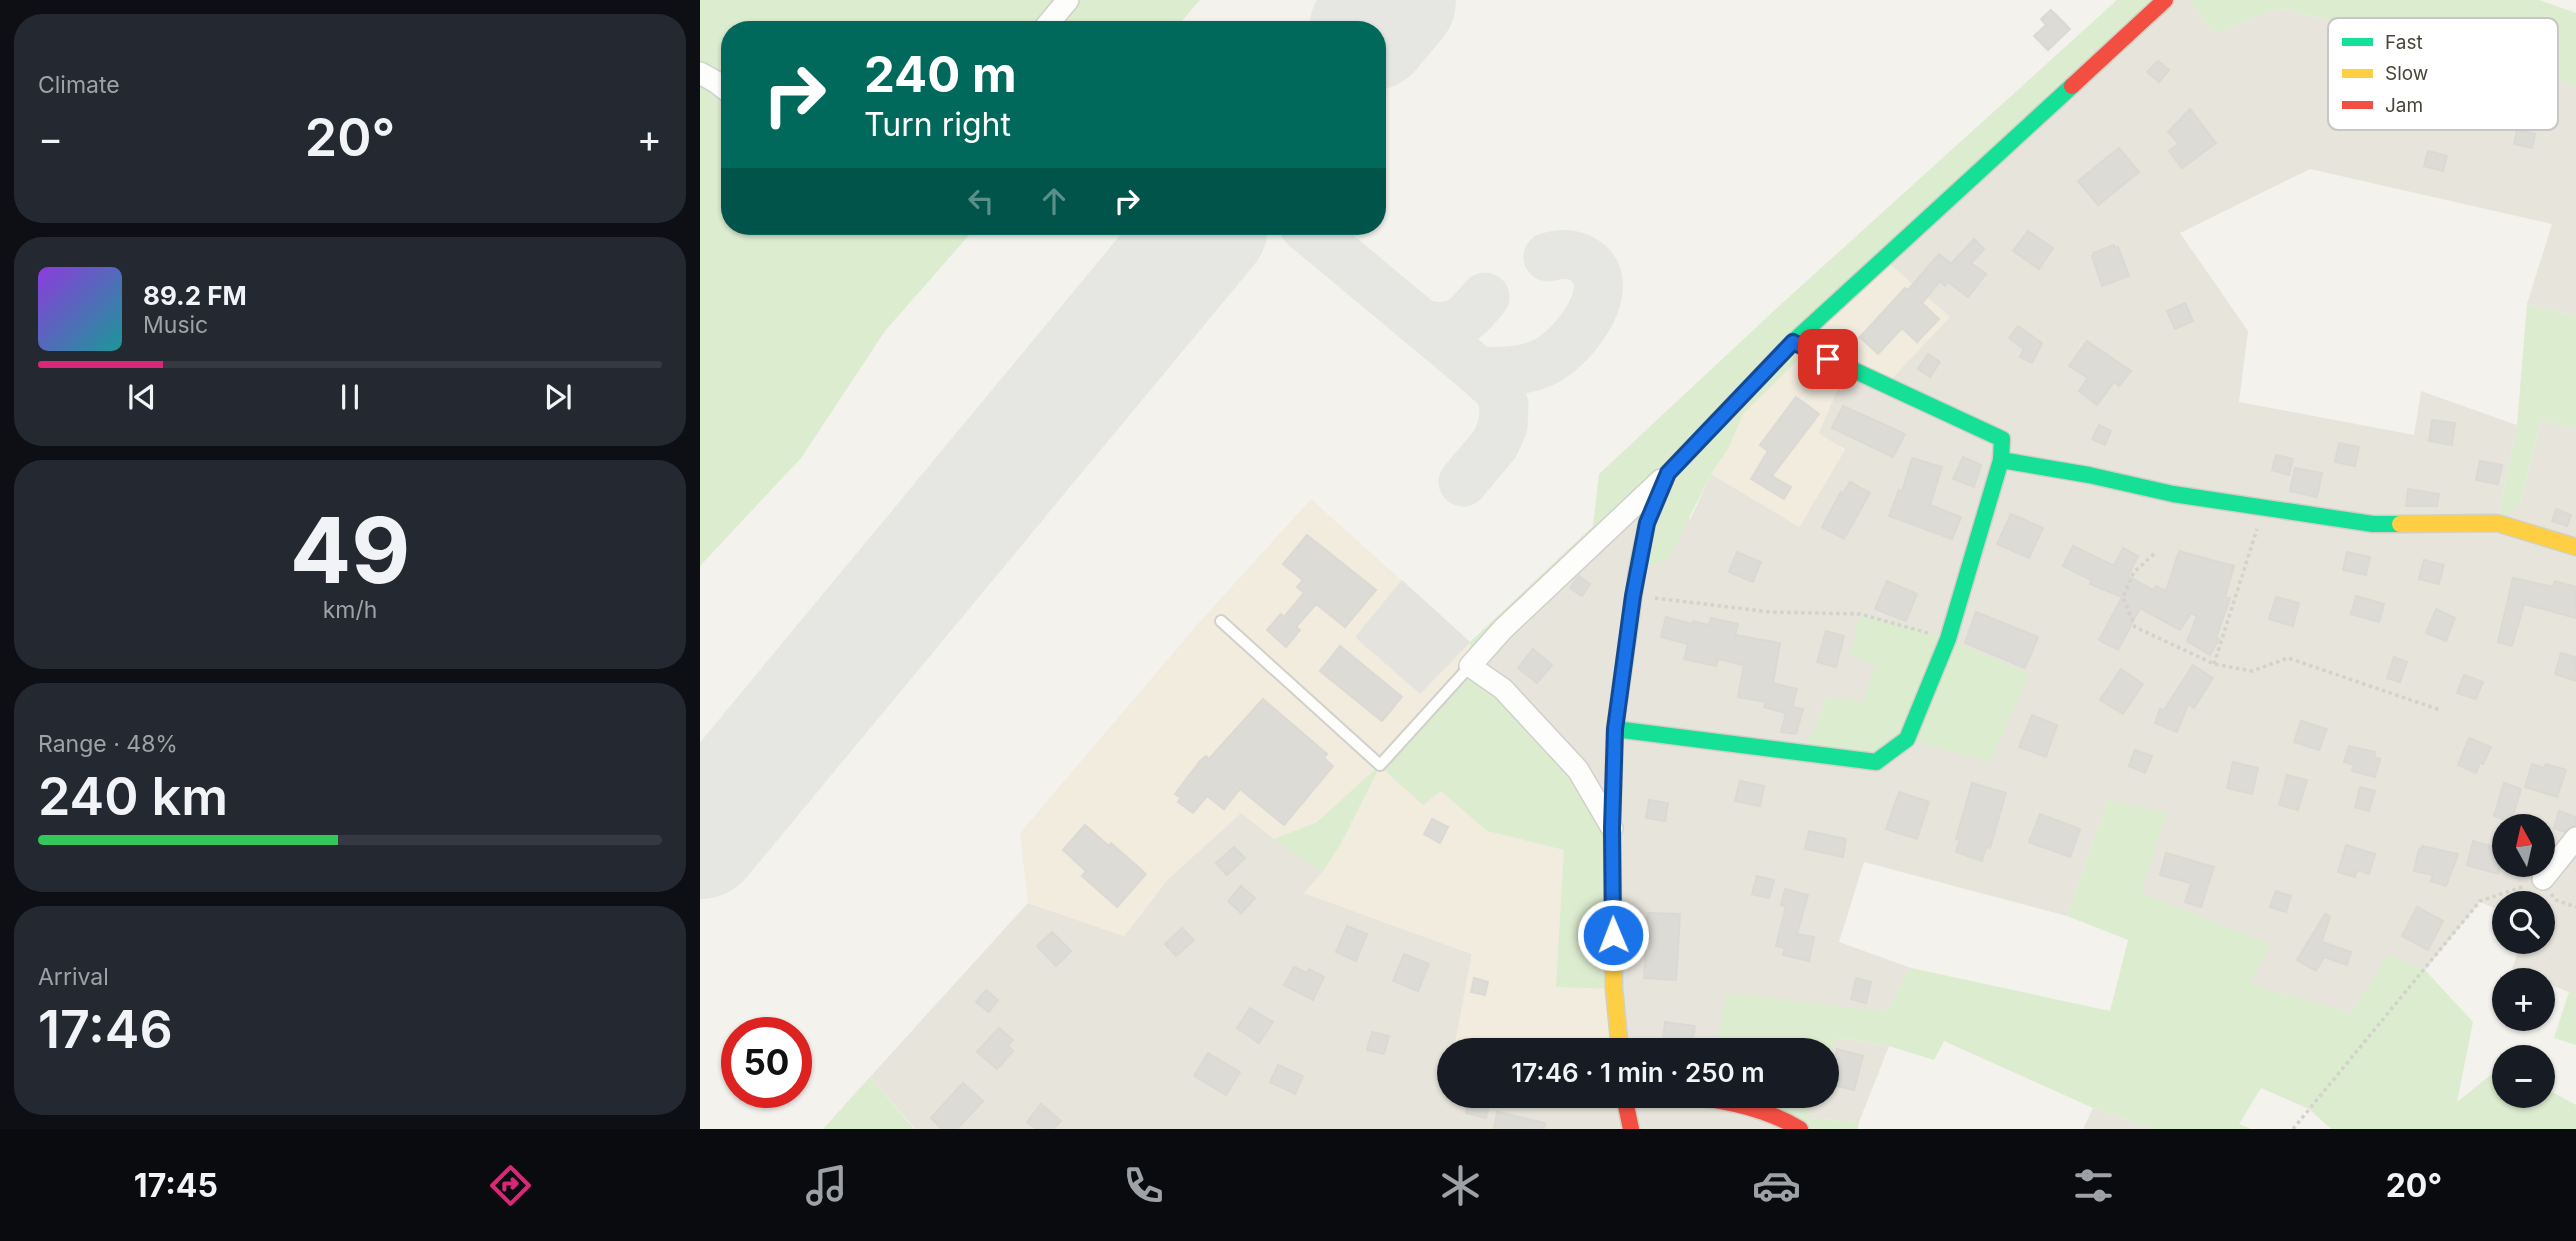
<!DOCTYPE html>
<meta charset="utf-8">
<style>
:root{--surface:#171b24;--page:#242831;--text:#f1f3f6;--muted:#9ea1a6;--line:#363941;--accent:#db2777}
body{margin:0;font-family:Inter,sans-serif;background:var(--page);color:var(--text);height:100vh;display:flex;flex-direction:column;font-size:26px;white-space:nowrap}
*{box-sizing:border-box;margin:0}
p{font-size:23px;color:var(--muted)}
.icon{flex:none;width:38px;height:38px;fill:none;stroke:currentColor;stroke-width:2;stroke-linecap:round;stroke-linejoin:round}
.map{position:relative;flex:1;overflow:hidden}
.drawer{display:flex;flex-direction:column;gap:14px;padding:14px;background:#0d0f14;width:700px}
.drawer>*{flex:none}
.guide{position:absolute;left:21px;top:21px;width:665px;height:214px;border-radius:28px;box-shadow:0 2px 5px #0004;background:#00695c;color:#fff;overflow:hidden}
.needle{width:46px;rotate:352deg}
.buttons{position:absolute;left:1792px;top:814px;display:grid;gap:14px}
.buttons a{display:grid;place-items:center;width:63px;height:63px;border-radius:50%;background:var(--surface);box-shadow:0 2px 5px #0004;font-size:35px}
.speed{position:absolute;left:21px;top:1017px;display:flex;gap:14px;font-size:35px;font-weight:700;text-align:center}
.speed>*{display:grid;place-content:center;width:91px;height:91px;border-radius:50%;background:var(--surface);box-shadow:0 2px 5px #0004;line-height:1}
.speed .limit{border:10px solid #d22;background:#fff;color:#111}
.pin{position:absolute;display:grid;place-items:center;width:60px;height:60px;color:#fff;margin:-30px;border-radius:14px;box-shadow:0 4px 10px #0006}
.me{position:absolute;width:77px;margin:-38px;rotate:359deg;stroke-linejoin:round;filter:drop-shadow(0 0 5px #0008)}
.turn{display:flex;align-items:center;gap:24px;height:147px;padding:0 28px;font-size:32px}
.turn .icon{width:91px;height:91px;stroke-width:2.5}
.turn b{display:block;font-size:49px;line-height:60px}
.lanes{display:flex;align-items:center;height:66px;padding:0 28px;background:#0003;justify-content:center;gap:35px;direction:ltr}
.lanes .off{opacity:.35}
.big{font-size:52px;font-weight:600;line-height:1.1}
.drawer .tile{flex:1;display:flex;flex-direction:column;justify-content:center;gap:10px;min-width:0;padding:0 24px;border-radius:28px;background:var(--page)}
.drawer .dial{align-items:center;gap:0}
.dial b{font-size:91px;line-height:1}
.song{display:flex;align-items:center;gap:21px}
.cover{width:84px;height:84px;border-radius:10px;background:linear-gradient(135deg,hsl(270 70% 55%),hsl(180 70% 35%))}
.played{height:7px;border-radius:4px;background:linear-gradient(90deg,var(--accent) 20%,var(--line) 20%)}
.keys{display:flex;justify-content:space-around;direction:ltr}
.heat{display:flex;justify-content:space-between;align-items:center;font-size:38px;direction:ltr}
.charge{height:10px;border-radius:5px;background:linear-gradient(90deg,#34c759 48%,var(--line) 0)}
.trip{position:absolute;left:737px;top:1038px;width:402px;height:70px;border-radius:35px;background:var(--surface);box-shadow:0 2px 5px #0004;font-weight:600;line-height:70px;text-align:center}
.dock{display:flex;height:112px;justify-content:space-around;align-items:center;background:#090b0e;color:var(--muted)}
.dock .icon{width:49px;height:49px}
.dock .active{color:var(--accent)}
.dock b{font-size:32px;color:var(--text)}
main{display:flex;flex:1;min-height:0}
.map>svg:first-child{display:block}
.residential{fill:#e6e4db;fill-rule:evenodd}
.commercial{fill:#f1ecde}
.green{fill:#dceccf}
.parking{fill:#e5e3de}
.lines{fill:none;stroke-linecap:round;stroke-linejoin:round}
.taxiway{stroke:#e6e6e3;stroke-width:49}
.runway{stroke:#e6e6e3;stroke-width:122}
.building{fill:#dcdbd6;stroke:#dbd9d3;stroke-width:2}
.lane-casing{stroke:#d1d0cb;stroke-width:14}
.street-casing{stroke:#d1d0cb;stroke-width:24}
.fast-casing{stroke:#d2d0c4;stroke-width:19}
.slow-casing{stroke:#d2d0c4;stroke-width:19}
.jam-casing{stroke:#d2d0c4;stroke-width:19}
.path{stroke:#d3d2cb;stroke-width:3.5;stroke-dasharray:3.5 3.5;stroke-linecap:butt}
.lane{stroke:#fdfdfc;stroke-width:10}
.street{stroke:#fdfdfc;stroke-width:21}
.fast{stroke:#16e098;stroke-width:16}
.slow{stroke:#ffcf43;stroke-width:16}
.jam{stroke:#f24e42;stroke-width:16}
.route-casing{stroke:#114b97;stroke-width:18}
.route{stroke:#1a73e8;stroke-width:12}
.key{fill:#fff;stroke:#c8c7c4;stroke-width:2}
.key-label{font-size:19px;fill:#494539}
</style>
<main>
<section class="drawer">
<div class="tile"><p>Climate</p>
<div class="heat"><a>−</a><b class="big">20°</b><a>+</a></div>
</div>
<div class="tile">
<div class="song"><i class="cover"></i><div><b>89.2 FM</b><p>Music</p></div></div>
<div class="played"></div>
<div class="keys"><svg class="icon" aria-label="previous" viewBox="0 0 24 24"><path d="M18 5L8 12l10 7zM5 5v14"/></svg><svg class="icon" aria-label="pause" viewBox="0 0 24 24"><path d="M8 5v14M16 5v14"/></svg><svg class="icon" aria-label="next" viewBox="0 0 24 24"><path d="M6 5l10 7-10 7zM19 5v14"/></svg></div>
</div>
<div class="tile dial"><b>49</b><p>km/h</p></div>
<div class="tile"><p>Range · 48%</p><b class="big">240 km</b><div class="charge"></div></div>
<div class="tile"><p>Arrival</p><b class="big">17:46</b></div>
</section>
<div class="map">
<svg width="1876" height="1129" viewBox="0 0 1876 1129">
<rect width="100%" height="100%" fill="#f3f2ed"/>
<!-- residential -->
<g class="residential">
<path d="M1465,0h25l24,34 65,-26 226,55 71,24v229l-49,-12 25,-80 -242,-55 -130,64 68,98 -9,71 175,33 7,-44 96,34 -20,97 23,-18 21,-84 35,8v567l-64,-26 9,-27h22v-39h-39v9l-24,-10 -55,68 -37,-14 -37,57 -102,-29 20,-40 -129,-51 -32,-93 -41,116 -203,-54 -25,80 72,26 -25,44 -158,-18 -12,56h-96l-8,-223 -142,-161 198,-193 22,47 21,-46 89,52 45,-77 -27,-15 29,-66 36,-110zM1175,666l1,96 -76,-10 16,-26 11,-30 36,7zM1804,826h39v38h-39z"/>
<polygon points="541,813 622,873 604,893 772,954 754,1050 749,1050 749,1096 1006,1096 1085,1129 215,1129 170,1077 328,903 424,936 468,879"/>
<polygon points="1135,1037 1189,1046 1159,1122 1107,1118 1115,1096 1127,1096 1127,1060"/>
<polygon points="1393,1108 1455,1129 1383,1129"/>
</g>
<!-- commercial -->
<g class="commercial">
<polygon points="1183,258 1250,317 1185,386 1147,369 1118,433 1145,450 1099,527 1011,474 1028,449 1043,414"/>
<polygon points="611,499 770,642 770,666 741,790 787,831 864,850 857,986 914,989 920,1050 754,1050 772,954 604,893 622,873 640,845 678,767 617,822 574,839 541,813 468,879 424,936 328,903 320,833 496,626"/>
</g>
<!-- green -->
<g class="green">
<polygon points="0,0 500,0 474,30 30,30 30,226 277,226 185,331 101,458 0,566"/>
<polygon points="1417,0 1465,0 1093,341 1108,350 1043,414 1028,449 1011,474 969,558 937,570 967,476 770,665 803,689 912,828 914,989 856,987 864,850 787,831 741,791 723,805 680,766 640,845 622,873 574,839 617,822 680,765 770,666 770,642 893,526 899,474 1078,307"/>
<polygon points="1490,0 1839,0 1876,13 1876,87 1805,63 1579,8 1514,34"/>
<polygon points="1827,304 1876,316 1876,428 1841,420 1820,504 1797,523 1817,425"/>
<polygon points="1160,614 1248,639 1330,674 1290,762 1207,739 1176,762 1099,752 1116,726 1127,696 1163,702 1175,666 1150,655"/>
<polygon points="1408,800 1467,813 1441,893 1570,944 1550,984 1651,1013 1688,955 1725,970 1773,1022 1757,1102 1803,1065 1804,1096 1843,1096 1843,1087 1876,1105 1876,1129 1631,1129 1609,1109 1561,1088 1539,1124 1551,1129 1455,1129 1393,1108 1244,1041 1234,1060 1189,1046 1136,1037 1127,1060 1127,1050 1016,1050 1027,993 1186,1012 1211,968 1410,1011 1428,940 1367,916"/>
<polygon points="1869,992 1876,995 1876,1045 1854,1038"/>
<polygon points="170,1077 214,1129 123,1129"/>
<polygon points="1006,1096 1115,1096 1107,1118 1159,1122 1158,1129 1085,1129"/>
</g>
<!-- parking -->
<polygon class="parking" points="702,580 770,642 720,694 655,637"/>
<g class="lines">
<!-- taxiway -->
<g class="taxiway">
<path d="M604,226l174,145c22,1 44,1 64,-8 31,-13 85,-82 38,-105 -11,-5 -20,-4 -32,-1"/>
<polyline points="504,230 508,226"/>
<path d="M723,325c34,5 41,-3 62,-28"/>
<polyline points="763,482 795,444 803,426 804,405 800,391 778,371"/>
</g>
<!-- runway -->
<g class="runway">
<polyline points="670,30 695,0"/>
<polyline points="0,838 507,226"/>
</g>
</g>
<!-- building -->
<g class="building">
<polygon points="1351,10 1370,29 1348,50 1334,36 1346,25 1341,19"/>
<polygon points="1458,61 1469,70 1459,82 1447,72"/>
<polygon points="1490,109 1516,143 1482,168 1469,151 1479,144 1468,132"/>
<polygon points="1817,130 1835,134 1832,148 1814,144"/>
<polygon points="1419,148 1439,172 1398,205 1378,181"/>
<polygon points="1728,151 1747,156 1743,171 1724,166"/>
<polygon points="1328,231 1353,248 1339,269 1313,251"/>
<polygon points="1274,239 1284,249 1271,263 1286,274 1268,297 1248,282 1245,286 1240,281 1222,303 1239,319 1217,342 1202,328 1178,354 1160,337 1205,288 1208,290 1239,254 1251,264"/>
<polygon points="1414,245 1415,248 1418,247 1429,276 1402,286 1392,256 1394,255 1393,253"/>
<polygon points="1485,303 1493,321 1475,329 1467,311"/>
<polygon points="1318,326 1342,343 1332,363 1320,357 1324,349 1309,338"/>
<polygon points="1387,341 1431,371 1419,386 1414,382 1397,405 1379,391 1388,378 1369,366"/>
<polygon points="1228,354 1240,362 1230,377 1218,369"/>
<polygon points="1096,397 1119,414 1072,476 1091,487 1084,499 1051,479 1068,451 1060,445"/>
<polygon points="1143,406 1205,434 1193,457 1132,428"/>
<polygon points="1732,420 1755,423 1752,445 1729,441"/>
<polygon points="1399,425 1411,431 1405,445 1392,439"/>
<polygon points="1639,443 1659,447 1655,466 1635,462"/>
<polygon points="1576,455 1593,459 1589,475 1572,470"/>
<polygon points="1263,457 1281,465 1274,487 1253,479"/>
<polygon points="1212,458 1242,467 1230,505 1261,517 1252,539 1189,516 1199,490 1202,492"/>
<polygon points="1780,461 1802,465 1798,484 1776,480"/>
<polygon points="1595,468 1622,473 1617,497 1590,491"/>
<polygon points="1150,482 1170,493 1144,539 1122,527 1141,492 1143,493"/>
<polygon points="1708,489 1739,494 1737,506 1706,506"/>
<polygon points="1856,509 1871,515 1867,526 1852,521"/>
<polygon points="1311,514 1343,528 1329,558 1297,544"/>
<polygon points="607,535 676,590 645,627 616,604 596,627 600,630 586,647 567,630 581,614 584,617 604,593 597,587 603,580 583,564"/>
<polygon points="1373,546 1414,566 1423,548 1438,556 1428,576 1453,590 1456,586 1466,591 1479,551 1534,566 1525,597 1530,598 1516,638 1519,639 1510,655 1487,641 1497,616 1491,613 1480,630 1440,608 1418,650 1399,640 1422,597 1390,584 1391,580 1363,566"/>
<polygon points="1037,552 1061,562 1053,582 1029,572"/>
<polygon points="1647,552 1670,557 1666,575 1643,570"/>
<polygon points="1724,560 1744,565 1739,584 1719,579"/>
<polygon points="879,576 890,584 882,596 870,588"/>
<polygon points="1813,578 1853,587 1855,581 1876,587 1876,618 1824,604 1812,646 1798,642"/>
<polygon points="1187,581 1217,594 1206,621 1175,609"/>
<polygon points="1656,596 1684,604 1679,622 1651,614"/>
<polygon points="1576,597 1599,603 1593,626 1569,619"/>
<polygon points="1736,609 1755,618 1746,641 1726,633"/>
<polygon points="1276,612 1338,637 1325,668 1265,643"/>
<polygon points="966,617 992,624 993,621 1009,625 1011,618 1038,624 1035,635 1080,643 1073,683 1097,689 1092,707 1103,709 1096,734 1081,732 1086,713 1064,707 1066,702 1038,697 1044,665 1018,659 1016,666 984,659 988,644 961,637"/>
<polygon points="1126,631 1144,636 1136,667 1117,662"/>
<polygon points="640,646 702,697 682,721 620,671"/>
<polygon points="833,649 852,665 837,683 818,668"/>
<polygon points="1861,653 1876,657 1876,681 1855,674"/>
<polygon points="1694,657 1707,662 1700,682 1687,678"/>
<polygon points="1493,665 1513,678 1494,708 1488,704 1477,732 1455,723 1460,709 1464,710"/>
<polygon points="1421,669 1443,684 1423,714 1400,700"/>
<polygon points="1764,675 1783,682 1776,699 1757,693"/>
<polygon points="563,699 627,754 624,758 633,766 584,825 540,789 524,809 507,796 493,813 478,802 481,798 475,794 500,761 506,756 509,759"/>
<polygon points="1332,715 1357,725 1346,757 1319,747"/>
<polygon points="1601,721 1627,729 1619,750 1594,742"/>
<polygon points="1769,738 1791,747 1783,764 1780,763 1776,773 1758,765"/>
<polygon points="1649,746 1675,752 1674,757 1680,759 1675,777 1652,771 1654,765 1644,762"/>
<polygon points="1435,750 1452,756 1445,773 1429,766"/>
<polygon points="1533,762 1558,768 1552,794 1527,788"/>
<polygon points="1832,764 1844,768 1846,764 1866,770 1857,797 1825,787"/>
<polygon points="1587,775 1607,780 1598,810 1579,805"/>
<polygon points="1040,781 1064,786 1060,806 1035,801"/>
<polygon points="1272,783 1306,793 1290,848 1286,847 1282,861 1256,852 1260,840 1256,839"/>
<polygon points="1804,783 1821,789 1811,822 1794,816"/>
<polygon points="1660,787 1675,791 1669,811 1655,807"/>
<polygon points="1199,792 1229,802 1217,839 1186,829"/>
<polygon points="949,800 968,803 965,821 946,818"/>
<polygon points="1859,811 1876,817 1876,825 1864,832 1854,828"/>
<polygon points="1340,814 1380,829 1370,857 1329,842"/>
<polygon points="732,819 748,827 740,843 724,834"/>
<polygon points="385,825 409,846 411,843 446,874 417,907 382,876 386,871 363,850"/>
<polygon points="1109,831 1146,839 1143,857 1105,849"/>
<polygon points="1773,841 1804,850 1798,874 1767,865"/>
<polygon points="1646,845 1675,854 1669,874 1657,870 1655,877 1638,872"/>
<polygon points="1722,846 1758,854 1746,886 1731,881 1733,875 1714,871 1719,849 1721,850"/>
<polygon points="534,847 545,858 527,875 516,863"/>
<polygon points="1466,853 1514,867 1501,907 1485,902 1491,883 1460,875"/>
<polygon points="1057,876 1074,880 1069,898 1052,894"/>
<polygon points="541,886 555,898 541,913 528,901"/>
<polygon points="1085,889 1108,895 1097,934 1114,937 1109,961 1083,955 1085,948 1076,946 1086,906 1081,905"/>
<polygon points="1576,891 1591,896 1586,912 1570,907"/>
<polygon points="1717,907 1743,921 1728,950 1702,936"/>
<polygon points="948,913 980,914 976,980 944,978"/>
<polygon points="1625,914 1630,916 1622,942 1651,952 1647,965 1624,957 1616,971 1597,960"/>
<polygon points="647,926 667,934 656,961 636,952"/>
<polygon points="482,928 494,940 476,956 465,944"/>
<polygon points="352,932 371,951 356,966 337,946"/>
<polygon points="704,954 729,964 718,991 693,981"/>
<polygon points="594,967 607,973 609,969 624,977 613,1000 584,985"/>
<polygon points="774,978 788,982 785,995 771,992"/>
<polygon points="1156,978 1171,982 1166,1003 1151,999"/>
<polygon points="286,990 298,1000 289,1012 276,1002"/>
<polygon points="550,1008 573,1022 559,1043 537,1028"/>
<polygon points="965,1022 995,1026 991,1050 962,1047"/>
<polygon points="299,1028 313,1040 308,1046 313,1051 297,1069 277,1052"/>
<polygon points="672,1032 689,1036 684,1054 667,1050"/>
<polygon points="1137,1049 1163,1056 1154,1090 1129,1084"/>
<polygon points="508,1053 540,1072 526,1095 494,1076"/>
<polygon points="578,1065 603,1076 595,1094 570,1082"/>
<polygon points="263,1083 283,1101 257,1129 242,1129 231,1118"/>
<polygon points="770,1096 791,1096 786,1118 766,1113"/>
<polygon points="341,1104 361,1121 353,1129 336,1129 327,1122"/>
<polygon points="797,1112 845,1123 844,1129 794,1129"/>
</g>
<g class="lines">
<!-- lane casing -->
<g class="lane-casing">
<polyline id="lane" points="521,621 680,765 770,666"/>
</g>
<!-- street casing -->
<g class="street-casing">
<g id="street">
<polyline points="343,30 368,0"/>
<polyline points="0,73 16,82 30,93"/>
<polyline points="912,828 878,770 803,689 770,666 803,629 961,480"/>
<polyline points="1843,879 1876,838"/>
</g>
</g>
<!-- fast casing -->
<g class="fast-casing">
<g id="fast">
<polyline points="1093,342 1302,439 1301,460 1389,475 1473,494 1673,524 1700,524"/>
<polyline points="937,572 947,523 968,473 1093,342 1372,86"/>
<polyline points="915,729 1176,762 1207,739 1248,639 1301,460"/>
</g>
</g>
<!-- slow casing -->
<g class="slow-casing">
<g id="slow">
<polyline points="1700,524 1797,523 1876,547"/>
<polyline points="920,1050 914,989 912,828 915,729 937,572"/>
</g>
</g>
<!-- jam casing -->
<g class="jam-casing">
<g id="jam">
<polyline points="1372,86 1465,0"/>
<polyline points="924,1096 931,1129"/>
<path d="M979,1096c42,3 85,11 121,33"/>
</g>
</g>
<!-- path -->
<g class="path">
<polyline points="1454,554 1434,572 1423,597 1435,627 1514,664 1552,671 1588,658 1740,710"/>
<polyline points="955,598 1070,612 1160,614 1228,633"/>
<polyline points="1514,664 1557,529"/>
<polyline points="1851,894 1856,900 1876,907"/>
<polyline points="1593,1129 1780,901 1825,886"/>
</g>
<!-- lane -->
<use href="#lane" class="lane"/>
<!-- street -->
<use href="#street" class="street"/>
<!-- fast -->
<use href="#fast" class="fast"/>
<!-- slow -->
<use href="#slow" class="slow"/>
<!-- jam -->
<use href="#jam" class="jam"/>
</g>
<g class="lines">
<!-- route casing -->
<g class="route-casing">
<polyline id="route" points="913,935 912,828 915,729 933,596 947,523 968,473 1093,342 1128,359"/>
</g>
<!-- route -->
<use href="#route" class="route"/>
</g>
<!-- legend -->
<rect x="1628" y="18" width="230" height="112" rx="10" class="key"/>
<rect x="1642" y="38" width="31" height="8" fill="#16e098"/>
<rect x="1642" y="69" width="31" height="9" fill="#ffcf43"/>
<rect x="1642" y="101" width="31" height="8" fill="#f24e42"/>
<g class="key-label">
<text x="1685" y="49">Fast</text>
<text x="1685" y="80">Slow</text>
<text x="1685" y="112">Jam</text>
</g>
</svg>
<div class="buttons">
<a><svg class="needle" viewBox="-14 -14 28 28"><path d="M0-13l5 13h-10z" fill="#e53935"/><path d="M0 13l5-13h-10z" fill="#9ea1a6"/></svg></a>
<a><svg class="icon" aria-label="search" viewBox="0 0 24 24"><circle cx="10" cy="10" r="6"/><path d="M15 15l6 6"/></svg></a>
<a>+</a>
<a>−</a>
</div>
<div class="speed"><div class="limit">50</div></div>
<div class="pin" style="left:1128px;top:359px;background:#d93025"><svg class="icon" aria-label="arrive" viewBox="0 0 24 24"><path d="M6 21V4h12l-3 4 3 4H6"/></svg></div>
<svg class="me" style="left:913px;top:935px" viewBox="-20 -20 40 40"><circle r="17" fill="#1a73e8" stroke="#fff" stroke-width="3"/><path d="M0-11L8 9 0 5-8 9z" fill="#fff"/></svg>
<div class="trip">17:46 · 1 min · 250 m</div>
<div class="guide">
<div class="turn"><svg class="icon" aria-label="right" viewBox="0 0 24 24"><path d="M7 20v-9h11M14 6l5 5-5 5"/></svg><div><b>240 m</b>Turn right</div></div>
<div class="lanes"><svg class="icon off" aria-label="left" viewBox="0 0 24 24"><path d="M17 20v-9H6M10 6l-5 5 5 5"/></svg><svg class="icon off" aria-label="ahead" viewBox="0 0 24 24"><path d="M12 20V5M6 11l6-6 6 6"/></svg><svg class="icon" aria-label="right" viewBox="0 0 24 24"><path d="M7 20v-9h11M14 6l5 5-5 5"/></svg></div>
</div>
</div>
</main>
<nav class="dock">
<b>17:45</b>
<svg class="icon active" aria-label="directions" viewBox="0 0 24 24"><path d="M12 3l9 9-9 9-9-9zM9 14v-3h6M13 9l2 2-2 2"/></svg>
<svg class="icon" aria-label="music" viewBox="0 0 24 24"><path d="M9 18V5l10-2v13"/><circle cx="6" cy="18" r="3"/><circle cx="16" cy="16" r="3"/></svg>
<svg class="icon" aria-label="phone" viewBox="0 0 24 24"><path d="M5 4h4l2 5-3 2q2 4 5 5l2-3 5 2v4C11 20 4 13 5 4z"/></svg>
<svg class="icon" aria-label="climate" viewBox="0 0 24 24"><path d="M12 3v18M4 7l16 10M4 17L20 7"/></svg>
<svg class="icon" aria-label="car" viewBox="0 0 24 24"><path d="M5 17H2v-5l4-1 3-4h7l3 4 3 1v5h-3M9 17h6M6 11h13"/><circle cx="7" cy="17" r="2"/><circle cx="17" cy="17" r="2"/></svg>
<svg class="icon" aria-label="filters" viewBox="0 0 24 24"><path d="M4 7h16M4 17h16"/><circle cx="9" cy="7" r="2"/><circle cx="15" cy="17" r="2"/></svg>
<b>20°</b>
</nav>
